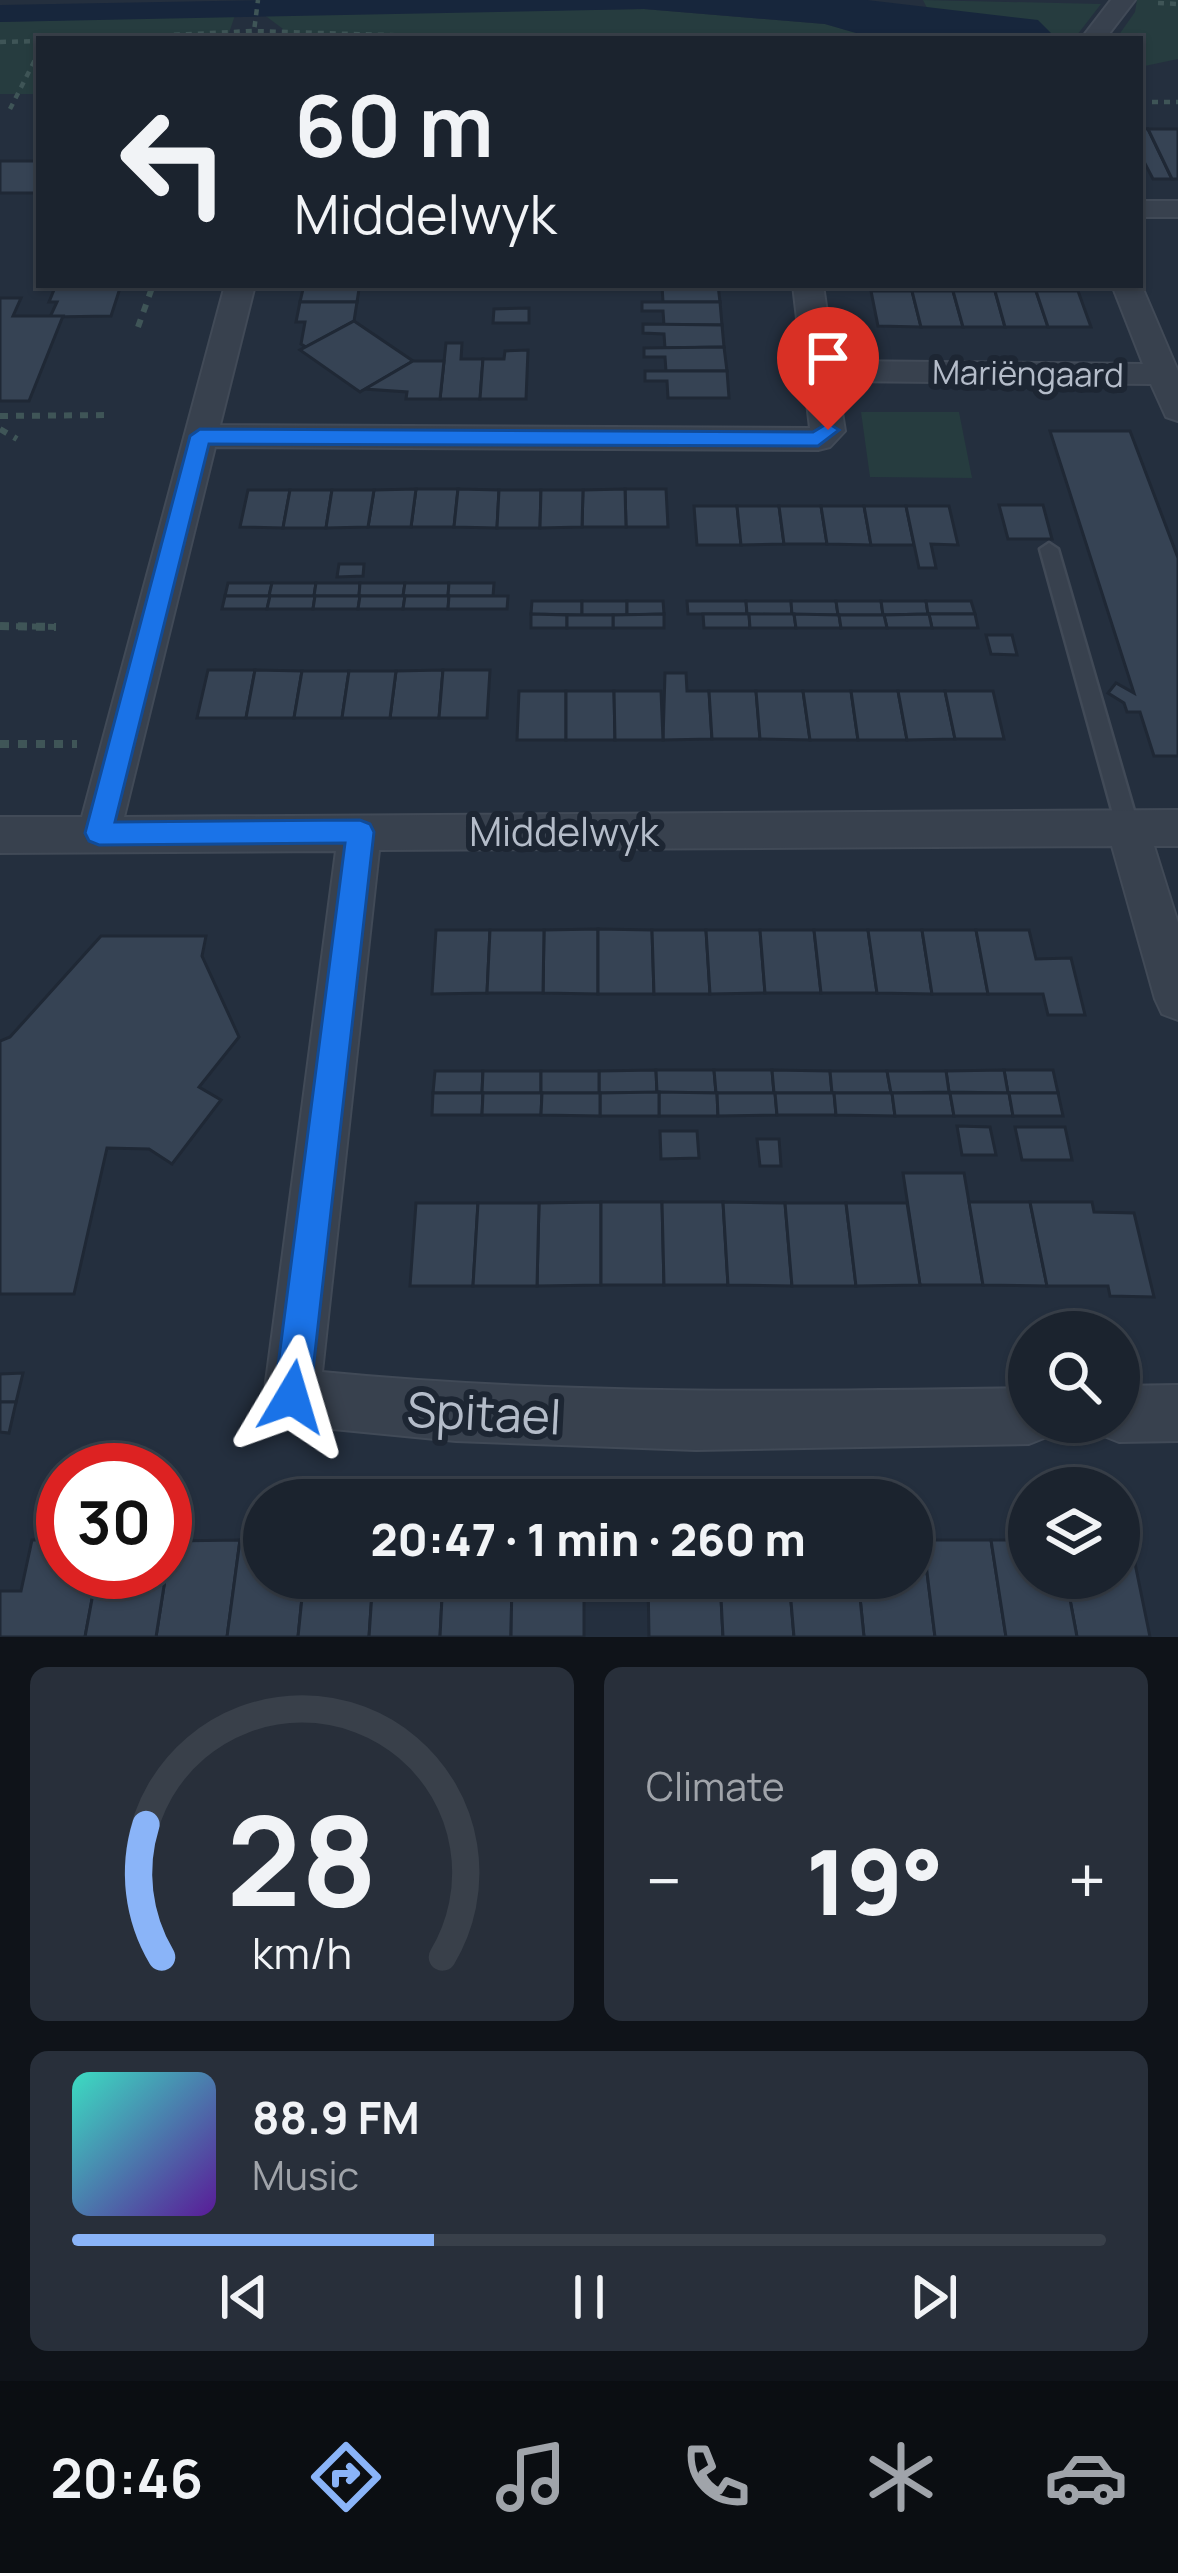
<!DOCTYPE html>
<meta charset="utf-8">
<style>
:root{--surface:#1b232e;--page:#282f3a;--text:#f1f3f6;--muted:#a0a4aa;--line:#39404a;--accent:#8ab4f8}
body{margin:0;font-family:Manrope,sans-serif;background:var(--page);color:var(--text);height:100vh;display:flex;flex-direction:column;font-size:45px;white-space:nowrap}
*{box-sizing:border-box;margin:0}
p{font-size:39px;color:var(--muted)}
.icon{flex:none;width:66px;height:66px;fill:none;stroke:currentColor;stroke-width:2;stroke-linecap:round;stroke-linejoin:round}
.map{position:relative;height:1637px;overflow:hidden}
.side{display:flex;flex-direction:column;gap:30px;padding:30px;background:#0f1319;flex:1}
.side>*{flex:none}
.top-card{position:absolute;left:36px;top:36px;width:1107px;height:252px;border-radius:0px;box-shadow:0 3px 9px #0004,0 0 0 3px var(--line);background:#1b232e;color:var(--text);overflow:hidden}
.buttons{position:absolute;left:1008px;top:1311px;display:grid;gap:24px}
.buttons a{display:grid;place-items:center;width:132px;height:132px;border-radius:50%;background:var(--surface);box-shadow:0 3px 9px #0004,0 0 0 3px var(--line);font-size:60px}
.speed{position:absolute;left:36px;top:1443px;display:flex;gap:24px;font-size:60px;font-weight:700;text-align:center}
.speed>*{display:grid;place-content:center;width:156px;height:156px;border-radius:50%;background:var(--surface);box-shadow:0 3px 9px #0004,0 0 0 3px var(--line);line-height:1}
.speed .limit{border:18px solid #d22;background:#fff;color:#111}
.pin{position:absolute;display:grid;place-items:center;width:102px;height:102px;color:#fff;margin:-123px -51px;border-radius:50% 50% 50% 0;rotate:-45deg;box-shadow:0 0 12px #0007}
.pin .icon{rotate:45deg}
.me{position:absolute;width:132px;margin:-66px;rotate:7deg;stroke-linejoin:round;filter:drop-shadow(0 0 9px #0008)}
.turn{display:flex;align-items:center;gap:42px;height:252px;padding:0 60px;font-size:54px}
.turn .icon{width:156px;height:156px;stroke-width:2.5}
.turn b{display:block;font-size:84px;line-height:102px}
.big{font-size:90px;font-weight:800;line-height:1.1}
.side .card{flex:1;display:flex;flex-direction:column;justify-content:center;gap:18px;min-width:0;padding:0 42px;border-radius:18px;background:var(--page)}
.side .dial{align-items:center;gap:0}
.dial svg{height:312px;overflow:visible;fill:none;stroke:var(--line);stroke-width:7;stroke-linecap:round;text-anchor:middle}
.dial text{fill:var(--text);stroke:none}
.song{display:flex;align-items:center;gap:36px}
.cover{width:144px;height:144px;border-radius:18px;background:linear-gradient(135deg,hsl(170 70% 55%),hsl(270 70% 35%))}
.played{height:12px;border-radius:6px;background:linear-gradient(90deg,var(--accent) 35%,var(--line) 35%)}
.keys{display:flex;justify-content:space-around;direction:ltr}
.heat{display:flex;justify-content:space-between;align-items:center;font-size:66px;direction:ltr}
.side .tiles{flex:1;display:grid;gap:30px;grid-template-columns:1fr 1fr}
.card:last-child{grid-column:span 2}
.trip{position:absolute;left:243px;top:1479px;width:690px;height:120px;border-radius:60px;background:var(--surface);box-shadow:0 3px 9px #0004,0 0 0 3px var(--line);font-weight:800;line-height:120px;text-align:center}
.dock{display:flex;height:192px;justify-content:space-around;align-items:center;background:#0b0e12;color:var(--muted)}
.dock .icon{width:84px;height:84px}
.dock .current{color:var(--accent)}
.dock b{font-size:54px;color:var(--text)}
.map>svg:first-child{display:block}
.green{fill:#263c3f}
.water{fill:#17263c}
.building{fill:#364354;stroke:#1f2835;stroke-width:3}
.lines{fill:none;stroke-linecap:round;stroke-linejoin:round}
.service-casing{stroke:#414a57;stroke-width:5}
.minor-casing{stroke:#414a57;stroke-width:4}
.path-far2{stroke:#3f5557;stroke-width:4.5;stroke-dasharray:6 6;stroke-linecap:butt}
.path-far1{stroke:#3f5557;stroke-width:6;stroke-dasharray:8 8;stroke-linecap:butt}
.path{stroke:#3f5557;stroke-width:8;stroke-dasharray:9 9;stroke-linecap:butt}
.service{fill:#38414e;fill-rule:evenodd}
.minor{fill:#38414e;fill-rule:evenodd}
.route{fill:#1a73e8;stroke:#114b97;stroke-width:3}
.labels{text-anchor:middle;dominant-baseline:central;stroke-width:12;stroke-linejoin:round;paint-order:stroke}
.far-street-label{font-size:33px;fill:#b4bcc9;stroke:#1d2633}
.street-label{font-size:39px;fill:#b4bcc9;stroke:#1d2633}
.near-street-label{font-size:48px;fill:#b4bcc9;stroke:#1d2633}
</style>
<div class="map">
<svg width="1178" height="1637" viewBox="0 0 1178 1637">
<rect width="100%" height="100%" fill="#242f3e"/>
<!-- green -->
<g class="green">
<polygon points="923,0 1101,4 1074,39 1047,39 1051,33 927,8"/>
<polygon points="1137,0 1178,0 1178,59 1140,67 1140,39 1116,39 1135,12"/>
<polygon points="644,9 825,24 877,39 281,39 283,29 263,14"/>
<polygon points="235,15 227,39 39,39 39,94 0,94 0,22"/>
<polygon points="861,412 959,412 972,478 870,477"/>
</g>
<!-- water -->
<polygon class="water" points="267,0 867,0 1038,20 1051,33 1047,39 877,39 825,24 644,9 0,22 0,5"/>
<!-- building -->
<g class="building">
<polygon points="1140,129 1148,129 1172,179 1153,179 1140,154"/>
<polygon points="1148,129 1178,129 1178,179 1172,179"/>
<rect x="0" y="161" width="39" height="32"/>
<polygon points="56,285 121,285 111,316 50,317 57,302 49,302"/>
<polygon points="304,285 380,285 379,289 359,289 357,302 300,302"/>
<polygon points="662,285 718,285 720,302 663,302"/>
<polygon points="871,291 912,291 921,327 878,326"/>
<polygon points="912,291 953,291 963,327 921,327"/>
<polygon points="953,291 995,291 1005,327 963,327"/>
<polygon points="995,291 1036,291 1048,327 1005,327"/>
<polygon points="1036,291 1078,291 1091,327 1048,327"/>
<polygon points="0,298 21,298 13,316 63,316 29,401 0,401"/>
<polygon points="300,302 357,302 354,321 306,347 301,344 305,322 296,322"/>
<polygon points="642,302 720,302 722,325 664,325 663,311 642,311"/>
<polygon points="529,308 529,323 493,323 494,309"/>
<polygon points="354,321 413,361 360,392 300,350"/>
<polygon points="643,324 722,325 724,347 665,348 664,334 643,333"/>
<polygon points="446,343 462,343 461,359 483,359 480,399 440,399"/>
<polygon points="724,347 727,371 666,371 665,357 644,357 644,348"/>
<polygon points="528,350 526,399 480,399 483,359 504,359 505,351"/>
<polygon points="413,361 444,361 440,399 406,399 407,392 365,389"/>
<polygon points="645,371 727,371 729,398 668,398 667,381 645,381"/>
<polygon points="1050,431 1130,431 1178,558 1178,756 1154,756 1140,712 1127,712 1124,703 1108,693 1116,683 1134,693"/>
<polygon points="416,489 458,489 454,527 411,527"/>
<polygon points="416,489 411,527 368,527 374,490"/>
<polygon points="458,489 499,490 497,528 454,527"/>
<polygon points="625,489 666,489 668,527 626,527"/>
<polygon points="625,489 626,527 582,527 583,490"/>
<polygon points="248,490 290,490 283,528 240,527"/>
<polygon points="290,490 332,490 326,528 283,528"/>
<polygon points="332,490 374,490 368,527 326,528"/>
<polygon points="499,490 541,490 540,528 497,528"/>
<polygon points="541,490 583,490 582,527 540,528"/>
<polygon points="999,505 1043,505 1052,539 1008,539"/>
<polygon points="694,506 737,506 741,545 697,545"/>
<polygon points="737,506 779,506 784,544 741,545"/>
<polygon points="779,506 821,506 827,544 784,544"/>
<polygon points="821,506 864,506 871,545 827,544"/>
<polygon points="864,506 906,506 914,545 871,545"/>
<polygon points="906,506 949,506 958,545 931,544 936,568 919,568"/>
<polygon points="339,564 364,564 363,576 337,577"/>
<polygon points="228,583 272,583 269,596 225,596"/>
<polygon points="272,583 316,583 314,596 269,596"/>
<polygon points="316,583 360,583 359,596 314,596"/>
<polygon points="360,583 405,583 403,596 359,596"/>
<polygon points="405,583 449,583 448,596 403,596"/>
<polygon points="449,583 494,583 493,596 448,596"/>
<polygon points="225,596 270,596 267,609 222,609"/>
<polygon points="270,596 315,596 313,609 267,609"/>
<polygon points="315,596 360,596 358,609 313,609"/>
<polygon points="360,596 405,596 403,609 358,609"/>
<polygon points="405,596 449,596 448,609 403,609"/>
<polygon points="449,596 508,596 507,609 448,609"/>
<polygon points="532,601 582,601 582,615 531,614"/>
<rect x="582" y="601" width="45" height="14"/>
<polygon points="627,601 663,601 664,614 627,615"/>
<polygon points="687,601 746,601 747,614 688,614"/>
<polygon points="746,601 791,601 792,615 747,614"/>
<polygon points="791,601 836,601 838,615 792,615"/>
<polygon points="836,601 881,601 883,615 838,615"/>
<polygon points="881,601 926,601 928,614 883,615"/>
<polygon points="926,601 971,601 975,614 928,614"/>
<polygon points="531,614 567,615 567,628 531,628"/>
<polygon points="664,614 664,628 613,628 613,615"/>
<polygon points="703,614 749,614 750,628 704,628"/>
<polygon points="749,614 794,614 796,628 750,628"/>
<polygon points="794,614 839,615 841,628 796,628"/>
<polygon points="929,614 975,614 978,628 932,628"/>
<polygon points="929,614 932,628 887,628 884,615"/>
<rect x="567" y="615" width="46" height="13"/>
<polygon points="839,615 884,615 887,628 841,628"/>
<polygon points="986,635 1012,635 1017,655 991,654"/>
<polygon points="208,670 255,670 246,718 197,718"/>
<polygon points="255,670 302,671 294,718 246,718"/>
<polygon points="443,670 439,718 390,718 396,671"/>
<polygon points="443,670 490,670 487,718 439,718"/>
<polygon points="302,671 349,671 342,718 294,718"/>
<polygon points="349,671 396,671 390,718 342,718"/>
<polygon points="665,673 686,673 687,691 709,691 712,739 663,740"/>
<polygon points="519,691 566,691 566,740 517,740"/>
<polygon points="566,691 614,691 615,740 566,740"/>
<polygon points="614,691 661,691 663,740 615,740"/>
<polygon points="709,691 756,691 760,739 712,739"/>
<polygon points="756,691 803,691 810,740 760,739"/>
<polygon points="803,691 851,691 858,740 810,740"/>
<polygon points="851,691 898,691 907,740 858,740"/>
<polygon points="898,691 945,691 955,739 907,740"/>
<polygon points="945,691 993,691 1004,739 955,739"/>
<polygon points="598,929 598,994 543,993 544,930"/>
<polygon points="598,929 652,930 654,994 598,994"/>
<polygon points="436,930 490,930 487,993 432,994"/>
<polygon points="490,930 544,930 543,993 487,993"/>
<polygon points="652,930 706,930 710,994 654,994"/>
<polygon points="706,930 760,930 765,993 710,994"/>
<polygon points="760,930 814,930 821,993 765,993"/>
<polygon points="814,930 868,930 877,993 821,993"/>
<polygon points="868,930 922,930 932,994 877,993"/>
<polygon points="922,930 976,930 988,994 932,994"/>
<polygon points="976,930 1029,930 1036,959 1071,958 1085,1015 1048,1015 1043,994 988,994"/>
<polygon points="101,936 206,936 202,956 239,1037 199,1087 221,1100 172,1164 149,1149 107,1148 74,1294 0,1294 0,1041 10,1037"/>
<polygon points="656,1070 657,1093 599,1093 599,1071"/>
<polygon points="656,1070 714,1070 716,1093 657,1093"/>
<polygon points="714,1070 772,1070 774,1093 716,1093"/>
<polygon points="772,1070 830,1071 832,1093 774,1093"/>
<polygon points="1004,1070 1053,1070 1058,1093 1008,1093"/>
<polygon points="1004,1070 1008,1093 949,1092 946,1071"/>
<polygon points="435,1071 483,1071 482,1093 433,1093"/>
<polygon points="483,1071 541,1071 541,1093 482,1093"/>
<rect x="541" y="1071" width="58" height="22"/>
<polygon points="830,1071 887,1071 891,1093 832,1093"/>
<polygon points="887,1071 946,1071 949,1092 891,1093"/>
<polygon points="659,1092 717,1093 718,1116 659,1116"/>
<polygon points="659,1092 659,1116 600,1116 600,1093"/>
<polygon points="433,1093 483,1093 482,1115 432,1115"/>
<polygon points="483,1093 542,1093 541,1115 482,1115"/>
<polygon points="542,1093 600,1093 600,1116 541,1115"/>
<polygon points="717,1093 775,1093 777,1115 718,1116"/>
<polygon points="775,1093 834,1093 836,1115 777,1115"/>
<polygon points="834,1093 892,1093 895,1116 836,1115"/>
<polygon points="892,1093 950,1093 954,1116 895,1116"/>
<polygon points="950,1093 1009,1093 1013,1116 954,1116"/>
<polygon points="1009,1093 1058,1093 1063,1116 1013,1116"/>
<polygon points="957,1126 990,1127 996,1155 962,1155"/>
<polygon points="1015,1127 1065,1127 1072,1160 1022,1160"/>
<polygon points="660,1131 697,1131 699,1158 661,1159"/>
<polygon points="757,1139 779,1139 781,1166 760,1166"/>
<polygon points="903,1173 964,1173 983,1285 920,1285"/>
<polygon points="601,1202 601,1285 537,1286 539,1203"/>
<polygon points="601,1202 662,1202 664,1285 601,1285"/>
<polygon points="662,1202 723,1202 728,1285 664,1285"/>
<polygon points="723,1202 785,1203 792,1286 728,1285"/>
<polygon points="969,1202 1030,1202 1047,1286 983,1285"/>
<polygon points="1030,1202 1092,1202 1094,1212 1134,1213 1154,1297 1110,1296 1108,1286 1047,1286"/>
<polygon points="416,1203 478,1203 473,1286 410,1286"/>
<polygon points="478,1203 539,1203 537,1286 473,1286"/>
<polygon points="785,1203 846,1203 856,1286 792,1286"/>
<polygon points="846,1203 907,1203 920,1285 856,1286"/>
<polygon points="23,1373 16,1402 0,1402 0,1374"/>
<polygon points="0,1402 16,1402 9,1433 0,1432"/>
<polygon points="1119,1539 1130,1539 1150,1637 1077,1637 1066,1578 1119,1578"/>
<polygon points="32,1540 63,1540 63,1572 97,1572 85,1637 0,1637 0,1591 21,1591"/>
<polygon points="240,1540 227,1637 156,1637 171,1541"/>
<polygon points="240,1540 264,1540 264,1578 304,1578 298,1637 227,1637"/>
<polygon points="912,1540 923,1540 935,1637 864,1637 858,1578 912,1578"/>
<polygon points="923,1540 991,1540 1006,1637 935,1637"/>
<polygon points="991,1540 1029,1540 1029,1578 1066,1578 1077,1637 1006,1637"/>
<polygon points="165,1541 171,1541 156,1637 85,1637 97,1572 165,1572"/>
<polygon points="304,1578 373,1578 369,1637 298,1637"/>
<polygon points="373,1578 443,1578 440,1637 369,1637"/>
<polygon points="443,1578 512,1578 511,1637 440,1637"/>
<polygon points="512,1578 584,1578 584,1637 511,1637"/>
<polygon points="648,1578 720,1578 723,1637 649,1637"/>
<polygon points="720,1578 789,1578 794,1637 723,1637"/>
<polygon points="789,1578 858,1578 864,1637 794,1637"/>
</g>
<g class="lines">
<!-- service casing -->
<g class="service-casing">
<polygon id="service" points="1049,543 1058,549 1139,828 1135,834 1121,834 1117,828 1040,549"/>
</g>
<!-- minor casing -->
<g class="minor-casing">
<g id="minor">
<polygon points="1111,0 1135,0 1105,39 1081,39"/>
<rect x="1140" y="201" width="38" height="16"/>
<path d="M1140,282l38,89v50l-12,-4 -15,-33 -314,-3 8,50 -15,16 -12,3 -603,-3 -91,370 1054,-7v36h-24l24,77v97l-16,-6 -7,-15 -43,-153 -733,4 -57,522c236,23 470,20 707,16v34h25l-5,14 -20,8 -333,6 -240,-9 -164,-16 -20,-8 -8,-20 72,-546 -336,2v-36h82l143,-532h30l-35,140 590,3 -17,-143h30l11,76 309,3 -31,-79z"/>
<polygon points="1178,1385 1178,1441 1119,1442 1099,1434 1095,1422 1119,1422 1119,1386"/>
</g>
</g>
<!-- path-far2 -->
<g class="path-far2">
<polyline points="1158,3 1178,4"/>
<polyline points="90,39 252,31 525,39"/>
<polyline points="253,39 258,0"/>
<polyline points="0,42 39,41"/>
<polyline points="1140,102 1178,102"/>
<polyline points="10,109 39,52"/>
</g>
<!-- path-far1 -->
<g class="path-far1">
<polyline points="138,327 153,285"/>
<polyline points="0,416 110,415"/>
<polyline points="0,429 17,439"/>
<polyline points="0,626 56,627"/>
</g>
<!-- path -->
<g class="path">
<polyline points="0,626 56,627"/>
<polyline points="0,744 77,744"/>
</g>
<!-- service -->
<use href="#service" class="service"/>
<!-- minor -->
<use href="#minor" class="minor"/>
</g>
<!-- route -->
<polygon class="route" points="828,423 839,430 818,446 209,444 115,822 360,820 370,824 374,832 310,1397 305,1409 292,1415 279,1409 274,1397 345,843 99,845 89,841 85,833 190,436 200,429 813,432"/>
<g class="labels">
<!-- far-street labels -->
<g class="far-street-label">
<text transform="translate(1028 373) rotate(1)">Mariëngaard</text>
</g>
<!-- street labels -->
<g class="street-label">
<text x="564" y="831">Middelwyk</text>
</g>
<!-- near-street labels -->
<g class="near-street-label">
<text transform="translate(484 1412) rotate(3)">Spitael</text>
</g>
</g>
</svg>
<div class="buttons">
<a><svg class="icon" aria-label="search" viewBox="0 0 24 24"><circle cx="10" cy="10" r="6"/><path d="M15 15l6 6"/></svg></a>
<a><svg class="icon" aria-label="layers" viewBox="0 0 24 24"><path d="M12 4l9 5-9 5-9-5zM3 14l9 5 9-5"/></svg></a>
</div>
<div class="speed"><div class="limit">30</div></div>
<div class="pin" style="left:828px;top:430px;background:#d93025"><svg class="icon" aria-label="arrive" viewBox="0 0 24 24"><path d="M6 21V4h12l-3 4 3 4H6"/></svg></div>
<svg class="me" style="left:292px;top:1397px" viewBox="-20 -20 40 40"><path d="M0-17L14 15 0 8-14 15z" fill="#1a73e8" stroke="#fff" stroke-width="4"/></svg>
<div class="trip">20:47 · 1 min · 260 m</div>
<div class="top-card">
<div class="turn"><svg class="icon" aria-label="left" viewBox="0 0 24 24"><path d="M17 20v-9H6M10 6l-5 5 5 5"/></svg><div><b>60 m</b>Middelwyk</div></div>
</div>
</div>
<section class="side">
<div class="tiles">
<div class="card dial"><svg viewBox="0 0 100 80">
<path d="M14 69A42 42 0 1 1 86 69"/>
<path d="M14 69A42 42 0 0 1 10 35" stroke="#8ab4f8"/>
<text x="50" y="56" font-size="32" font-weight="700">28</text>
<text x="50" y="72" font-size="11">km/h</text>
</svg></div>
<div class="card"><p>Climate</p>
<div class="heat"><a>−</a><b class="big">19°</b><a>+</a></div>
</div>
<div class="card">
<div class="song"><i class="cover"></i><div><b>88.9 FM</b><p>Music</p></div></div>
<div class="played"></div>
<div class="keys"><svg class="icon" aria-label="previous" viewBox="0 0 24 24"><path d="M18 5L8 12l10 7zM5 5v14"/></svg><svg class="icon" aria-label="pause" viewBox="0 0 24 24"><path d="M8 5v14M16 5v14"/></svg><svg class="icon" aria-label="next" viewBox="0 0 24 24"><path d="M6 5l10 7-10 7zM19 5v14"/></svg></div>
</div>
</div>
</section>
<nav class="dock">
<b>20:46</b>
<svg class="icon current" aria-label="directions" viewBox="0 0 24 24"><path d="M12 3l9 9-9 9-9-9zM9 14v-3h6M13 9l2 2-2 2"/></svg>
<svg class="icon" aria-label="music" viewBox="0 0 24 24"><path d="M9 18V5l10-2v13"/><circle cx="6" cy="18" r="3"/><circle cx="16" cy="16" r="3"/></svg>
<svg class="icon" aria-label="phone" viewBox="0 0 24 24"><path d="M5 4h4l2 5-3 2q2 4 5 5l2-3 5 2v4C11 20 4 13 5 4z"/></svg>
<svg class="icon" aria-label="climate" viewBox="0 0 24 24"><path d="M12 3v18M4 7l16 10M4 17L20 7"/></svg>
<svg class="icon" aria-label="car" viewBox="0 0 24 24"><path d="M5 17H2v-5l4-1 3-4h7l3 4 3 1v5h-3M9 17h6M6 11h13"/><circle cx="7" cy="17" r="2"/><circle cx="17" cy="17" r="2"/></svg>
</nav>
